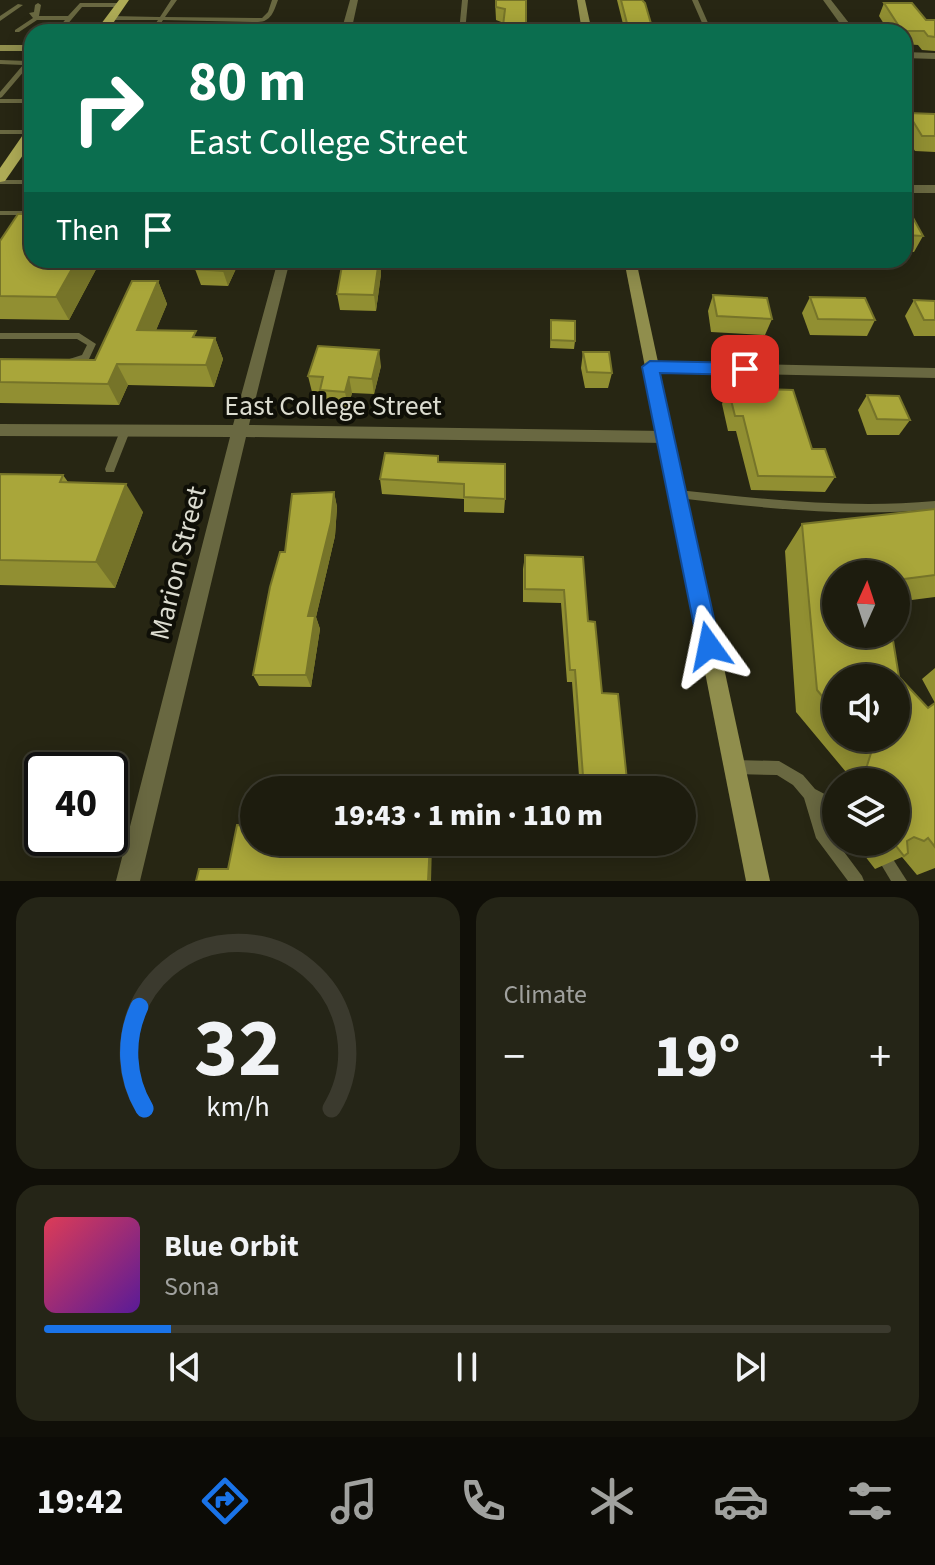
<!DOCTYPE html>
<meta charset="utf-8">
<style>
:root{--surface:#1d1c0e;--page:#252517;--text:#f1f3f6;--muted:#a0a19e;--line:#3b3a2e;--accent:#1a73e8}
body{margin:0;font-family:"Source Sans 3",sans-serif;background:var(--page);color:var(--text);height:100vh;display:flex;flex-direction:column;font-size:30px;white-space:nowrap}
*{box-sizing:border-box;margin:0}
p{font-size:26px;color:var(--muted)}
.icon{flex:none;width:44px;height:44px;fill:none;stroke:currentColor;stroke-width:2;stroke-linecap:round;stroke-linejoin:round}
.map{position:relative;height:881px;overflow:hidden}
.details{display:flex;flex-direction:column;gap:16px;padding:16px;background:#100f08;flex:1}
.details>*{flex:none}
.top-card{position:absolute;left:24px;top:24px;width:888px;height:244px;border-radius:24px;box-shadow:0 4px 20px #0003,0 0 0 2px var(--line);background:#0b6e4f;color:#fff;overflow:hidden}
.needle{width:52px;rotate:3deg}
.controls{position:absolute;left:822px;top:560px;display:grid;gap:16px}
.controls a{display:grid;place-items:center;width:88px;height:88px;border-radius:50%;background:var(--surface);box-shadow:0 4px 20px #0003,0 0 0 2px var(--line);font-size:40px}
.speed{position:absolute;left:24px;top:752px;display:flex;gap:16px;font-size:40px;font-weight:700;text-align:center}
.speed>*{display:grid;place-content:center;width:104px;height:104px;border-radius:50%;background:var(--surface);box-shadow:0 4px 20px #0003,0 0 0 2px var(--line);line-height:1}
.speed .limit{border:4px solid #111;border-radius:12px;background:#fff;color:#111}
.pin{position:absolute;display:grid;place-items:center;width:68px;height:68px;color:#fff;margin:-34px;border-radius:16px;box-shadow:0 4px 12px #0006}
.me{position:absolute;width:88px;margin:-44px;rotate:348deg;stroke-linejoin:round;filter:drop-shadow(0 0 6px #0008)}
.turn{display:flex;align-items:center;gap:28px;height:168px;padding:0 32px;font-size:36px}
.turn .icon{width:104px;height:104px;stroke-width:2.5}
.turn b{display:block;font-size:56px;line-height:68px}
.then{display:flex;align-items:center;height:76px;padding:0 32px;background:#0003;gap:16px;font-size:30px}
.big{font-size:60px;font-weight:800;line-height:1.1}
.details .widget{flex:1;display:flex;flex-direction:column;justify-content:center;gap:12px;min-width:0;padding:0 28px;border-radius:24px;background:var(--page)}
.details .dial{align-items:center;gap:0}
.dial svg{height:208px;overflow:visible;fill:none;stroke:var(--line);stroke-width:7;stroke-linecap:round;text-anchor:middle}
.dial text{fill:var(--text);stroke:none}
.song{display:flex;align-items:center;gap:24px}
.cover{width:96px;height:96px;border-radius:12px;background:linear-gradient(135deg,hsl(350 70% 55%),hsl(270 70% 35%))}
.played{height:8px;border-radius:4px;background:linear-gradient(90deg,var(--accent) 15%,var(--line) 15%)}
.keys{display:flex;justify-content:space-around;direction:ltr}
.heat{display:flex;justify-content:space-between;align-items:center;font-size:44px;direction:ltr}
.details .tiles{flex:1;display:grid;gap:16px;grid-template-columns:1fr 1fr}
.widget:last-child{grid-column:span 2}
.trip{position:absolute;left:240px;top:776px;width:456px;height:80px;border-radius:40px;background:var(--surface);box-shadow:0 4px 20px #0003,0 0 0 2px var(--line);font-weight:800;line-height:80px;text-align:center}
.dock{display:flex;height:128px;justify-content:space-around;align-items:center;background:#0c0b06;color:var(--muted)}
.dock .icon{width:56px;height:56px}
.dock .current{color:var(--accent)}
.dock b{font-size:36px;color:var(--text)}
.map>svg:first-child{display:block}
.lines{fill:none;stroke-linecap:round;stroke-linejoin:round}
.lane{fill:#696841;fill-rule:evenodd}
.street{fill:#696841;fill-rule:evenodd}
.secondary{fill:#908e4d;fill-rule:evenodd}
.primary{fill:#aeab56;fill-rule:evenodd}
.wall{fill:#918f32;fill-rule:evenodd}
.shaded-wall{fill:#767429}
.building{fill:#a9a63a;stroke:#767429;stroke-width:2}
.route{fill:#1a73e8;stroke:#114b97;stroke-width:2}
.labels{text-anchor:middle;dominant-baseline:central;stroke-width:8;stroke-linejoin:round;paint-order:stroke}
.street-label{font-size:28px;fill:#dcdcd0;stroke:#0f0f07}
</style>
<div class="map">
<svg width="935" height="881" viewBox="0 0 935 881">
<rect width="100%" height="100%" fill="#272613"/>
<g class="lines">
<!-- lane -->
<g class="lane">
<path d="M171,0h6l-12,17 97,1 6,-6 4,-12h6c-4,11 -7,22 -20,22l-4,7 -2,1 -96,-1 -3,-2 5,-7h-47l-3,-2 3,-2 49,1zM163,20l89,2 -2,4 -90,-1z"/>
<polygon points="462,0 468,0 465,32 459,32"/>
<polygon points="692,0 698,0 712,32 706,32"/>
<polygon points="38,3 41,5 39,16 68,16 80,3 120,3 123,5 120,7 82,7 61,32 55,32 65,20 37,20 19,32 15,32 15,30 33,18 29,13 34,12 35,5"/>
<polygon points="18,4 23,5 0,21 0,16"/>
<polygon points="0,60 28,61 31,63 2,97 0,98 0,92 23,65 0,64"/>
<rect x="0" y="99" width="32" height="4"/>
<rect x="0" y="130" width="32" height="4"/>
<polygon points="19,149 32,149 32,153 17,152 16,151"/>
<rect x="0" y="180" width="32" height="4"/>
<rect x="0" y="211" width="32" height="4"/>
<polygon points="0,333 79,333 96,344 89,359 66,366 61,363 63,361 82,355 87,345 77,339 0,339"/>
<polygon points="125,427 130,431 115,469 114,472 106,472 105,469 120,431"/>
<path d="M678,490c86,9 171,19 257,11v8c-86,9 -171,-1 -257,-11l-4,-1 -1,-3 1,-3z"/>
<polygon points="734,760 779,761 803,775 815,789 836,800 836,814 821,807 827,829 862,876 864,881 848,881 816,838 804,798 793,785 777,775 734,774 729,772 727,767 729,762"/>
<polygon points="886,854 891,856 907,881 891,881 879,861 881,856"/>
</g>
<!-- street -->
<g class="street">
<polygon points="350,0 358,0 351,32 341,32"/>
<polygon points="823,0 831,0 856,32 846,32"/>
<polygon points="904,52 935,53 935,59 904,58"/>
<rect x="904" y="185" width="31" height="8"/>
<polygon points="278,260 290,260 249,425 666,431 672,433 674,437 672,441 666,443 246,437 140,881 116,881 230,437 0,436 0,424 233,425"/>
<polygon points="650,362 935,368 935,378 650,372 643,367"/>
</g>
<!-- secondary -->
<g class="secondary">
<polygon points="577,0 585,0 592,32 582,32"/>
<rect x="0" y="45" width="32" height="6"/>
<polygon points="624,260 636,260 770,881 746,881"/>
</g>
<!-- primary -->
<g class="primary">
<polygon points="119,0 129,0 107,32 95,32"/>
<polygon points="32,128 32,142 5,181 0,182 0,168 27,129"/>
</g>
</g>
<!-- wall -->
<g class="wall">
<polygon points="495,0 526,0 526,32 503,32 504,23 496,20"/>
<polygon points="617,0 642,0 652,27 651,32 625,32"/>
<polygon points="884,3 926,20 935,20 935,51 922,50 918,45 904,44 904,32 889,32 879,16"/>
<polygon points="908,113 935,114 935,152 915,151 904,134 904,121"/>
<polygon points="904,215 923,236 914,252 904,251"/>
<polygon points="0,241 32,260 101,260 69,320 0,319"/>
<polygon points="200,260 240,260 228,286 201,285 195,269"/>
<polygon points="380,260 381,274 376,311 340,310 337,294"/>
<polygon points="158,281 167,304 156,330 198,337 215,338 223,359 214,387 128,385 119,405 0,403 0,359 95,360"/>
<polygon points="713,295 772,319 765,335 711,332 708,311"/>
<polygon points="810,297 875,320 867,336 810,335 802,313"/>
<polygon points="914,300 935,301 935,336 914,336 905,316"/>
<polygon points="551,320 575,341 574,349 550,348"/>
<polygon points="583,352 612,373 608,388 585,388 581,368"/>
<polygon points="381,366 374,394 352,393 348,407 323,405 320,392 312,392 308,376"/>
<polygon points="728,388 812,449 835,477 825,492 751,490 736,431 728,431 722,404"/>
<polygon points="867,395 910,420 899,435 867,435 858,410"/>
<polygon points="438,456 439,462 505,499 504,513 464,512 464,499 382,494 380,479"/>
<polygon points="0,474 63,475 68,482 143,512 115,588 0,585"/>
<polygon points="334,492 337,507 335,536 316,617 320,629 311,687 259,686 253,675 285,552"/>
<path d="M935,509v88l-39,5v-28h-60l63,103 29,31 7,-5 -13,-24 13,-11v200l-18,7 -15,-18 -27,12 -21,-27h42v-60h-53l3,-10 -50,-60 -11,-161 17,-27zM836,678l60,60h-60z"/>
<polygon points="525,555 583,557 588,621 602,693 628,790 567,790 567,785 570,776 579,776 572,682 567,682 561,603 523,602 523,569"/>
<polygon points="569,842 633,842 634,851 628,858 570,855"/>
</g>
<!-- shaded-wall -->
<g class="shaded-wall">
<polygon points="652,27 651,32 629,32 629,31"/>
<polygon points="77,260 101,260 69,320 56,297"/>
<polygon points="228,260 240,260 228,286 223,271"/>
<polygon points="380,260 381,274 376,311 374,295"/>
<polygon points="158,281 167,304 147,352 137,330"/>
<polygon points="215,338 223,359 214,387 206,365"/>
<polygon points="379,350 381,366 374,394 372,379"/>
<polygon points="117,364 128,385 119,405 108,384"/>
<polygon points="349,377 352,393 348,407 345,392"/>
<polygon points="126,484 143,512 115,588 96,562"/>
<polygon points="334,492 337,507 335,536 316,617 320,629 311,687 306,675 308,616"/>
<polygon points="430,842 432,842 432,845 431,881 428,881"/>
</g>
<!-- building -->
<g class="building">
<polygon points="496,0 526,0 526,26 503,26 505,9 496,7"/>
<polygon points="621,0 642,0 645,3 652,27 629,31"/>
<polygon points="884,3 912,3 926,20 935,20 935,37 928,36 924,31 902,31"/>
<polygon points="908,113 935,114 935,136 922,136"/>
<polygon points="18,214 32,214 32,260 77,260 56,297 0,296 0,241"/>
<polygon points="904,215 912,216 923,236 904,235"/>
<polygon points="200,260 228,260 223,271 195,269"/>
<polygon points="343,260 379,260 374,295 337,294"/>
<polygon points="132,281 158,281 137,330 196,331 193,337 215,338 206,365 117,364 108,384 0,382 0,359 95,360"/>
<polygon points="713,295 767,298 772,319 717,316"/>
<polygon points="810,297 865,298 875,320 818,319"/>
<polygon points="914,300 935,301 935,320 924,320"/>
<polygon points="551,320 575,321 575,341 551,340"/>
<polygon points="318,346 379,350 372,379 349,377 345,392 320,390 323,377 308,376"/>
<polygon points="583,352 609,352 612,373 587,372"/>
<polygon points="728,388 793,390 812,449 825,449 835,477 758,476 743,416 735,416"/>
<polygon points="867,395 899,396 910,420 877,419"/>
<polygon points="385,453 438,456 438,462 505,464 505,499 464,497 464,484 380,479"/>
<polygon points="0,474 63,475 60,482 126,484 96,562 0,560"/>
<polygon points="334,492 331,522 308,616 315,616 306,675 253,675 270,587 280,552 285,552 292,494"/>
<polygon points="935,509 935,575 896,580 896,574 836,574 836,634 892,634 899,677 928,708 935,703 935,847 928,838 924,841 914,837 907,841 908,853 904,856 893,842 896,842 896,782 877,782 866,769 871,753 858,738 896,738 896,678 836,678 836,713 817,690 802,524"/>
<polygon points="525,555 583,557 588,621 595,622 602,693 618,694 628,790 571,790 570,776 583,776 575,670 570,670 564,590 525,589"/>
<polygon points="237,825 254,826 254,842 430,842 428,881 196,881 199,869 228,869"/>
<polygon points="573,842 633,842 634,851 574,848"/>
</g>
<!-- route -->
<polygon class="route" points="650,361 745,363 754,369 745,375 660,373 720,646 717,653 709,656 701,653 698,646 642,367"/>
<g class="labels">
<!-- street labels -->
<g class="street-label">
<text x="333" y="406">East College Street</text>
<text transform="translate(178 563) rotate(-76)">Marion Street</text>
</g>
</g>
</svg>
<div class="controls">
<a><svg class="needle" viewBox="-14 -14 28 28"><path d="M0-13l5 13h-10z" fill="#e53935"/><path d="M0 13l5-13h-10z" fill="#a0a19e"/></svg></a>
<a><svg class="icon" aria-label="sound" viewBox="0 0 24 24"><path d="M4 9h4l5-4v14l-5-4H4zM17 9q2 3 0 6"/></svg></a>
<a><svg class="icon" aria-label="layers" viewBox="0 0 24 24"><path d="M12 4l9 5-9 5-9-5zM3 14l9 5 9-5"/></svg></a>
</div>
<div class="speed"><div class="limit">40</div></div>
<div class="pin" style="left:745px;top:369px;background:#d93025"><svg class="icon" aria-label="arrive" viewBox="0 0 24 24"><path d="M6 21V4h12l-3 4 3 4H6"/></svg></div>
<svg class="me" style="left:709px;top:646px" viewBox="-20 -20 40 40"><path d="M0-17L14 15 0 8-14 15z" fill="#1a73e8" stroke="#fff" stroke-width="4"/></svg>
<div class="trip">19:43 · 1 min · 110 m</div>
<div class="top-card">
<div class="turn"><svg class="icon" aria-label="right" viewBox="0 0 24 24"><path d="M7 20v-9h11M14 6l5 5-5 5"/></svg><div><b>80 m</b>East College Street</div></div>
<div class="then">Then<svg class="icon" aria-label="arrive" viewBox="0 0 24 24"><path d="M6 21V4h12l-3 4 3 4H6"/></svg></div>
</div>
</div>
<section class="details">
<div class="tiles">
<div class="widget dial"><svg viewBox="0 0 100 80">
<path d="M14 69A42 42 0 1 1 86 69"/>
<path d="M14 69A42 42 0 0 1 12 30" stroke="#1a73e8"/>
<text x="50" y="56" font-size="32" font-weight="700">32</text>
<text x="50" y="72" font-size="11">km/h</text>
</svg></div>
<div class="widget"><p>Climate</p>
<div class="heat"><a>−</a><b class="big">19°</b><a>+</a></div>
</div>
<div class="widget">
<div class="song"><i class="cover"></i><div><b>Blue Orbit</b><p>Sona</p></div></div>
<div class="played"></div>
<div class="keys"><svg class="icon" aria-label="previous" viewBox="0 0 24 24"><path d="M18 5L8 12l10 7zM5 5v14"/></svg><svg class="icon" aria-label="pause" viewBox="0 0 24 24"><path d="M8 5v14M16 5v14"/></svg><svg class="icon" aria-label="next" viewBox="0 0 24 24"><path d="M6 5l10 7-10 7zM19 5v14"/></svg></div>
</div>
</div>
</section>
<nav class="dock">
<b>19:42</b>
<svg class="icon current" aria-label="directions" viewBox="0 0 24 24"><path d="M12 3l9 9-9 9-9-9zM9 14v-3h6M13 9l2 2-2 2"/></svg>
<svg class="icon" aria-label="music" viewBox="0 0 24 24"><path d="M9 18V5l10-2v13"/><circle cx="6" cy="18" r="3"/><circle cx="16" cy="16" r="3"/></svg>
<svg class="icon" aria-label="phone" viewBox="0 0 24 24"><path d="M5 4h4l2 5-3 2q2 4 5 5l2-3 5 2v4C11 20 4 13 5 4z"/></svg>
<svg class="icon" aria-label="climate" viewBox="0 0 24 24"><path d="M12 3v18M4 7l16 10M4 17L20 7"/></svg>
<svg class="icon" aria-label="car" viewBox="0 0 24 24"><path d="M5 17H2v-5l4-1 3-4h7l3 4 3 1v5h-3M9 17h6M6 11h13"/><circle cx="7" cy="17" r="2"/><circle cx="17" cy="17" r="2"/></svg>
<svg class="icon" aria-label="filters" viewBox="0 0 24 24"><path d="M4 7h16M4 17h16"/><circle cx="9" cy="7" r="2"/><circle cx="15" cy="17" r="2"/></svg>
</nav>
